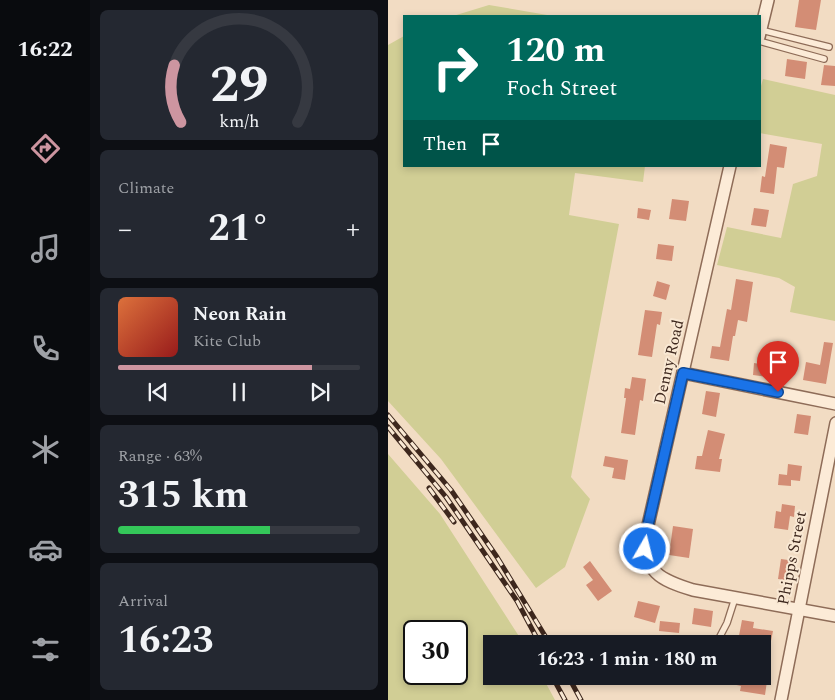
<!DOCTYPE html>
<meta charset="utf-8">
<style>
:root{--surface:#171b24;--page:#242831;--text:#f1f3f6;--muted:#9ea1a6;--line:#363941;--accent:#cd95a0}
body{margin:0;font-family:Spectral,serif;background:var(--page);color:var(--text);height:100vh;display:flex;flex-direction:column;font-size:19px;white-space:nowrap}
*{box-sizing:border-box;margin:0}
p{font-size:16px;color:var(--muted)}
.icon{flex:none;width:28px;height:28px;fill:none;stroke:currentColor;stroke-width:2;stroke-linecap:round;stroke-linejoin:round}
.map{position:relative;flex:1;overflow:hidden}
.side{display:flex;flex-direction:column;gap:10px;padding:10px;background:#0d0f14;width:298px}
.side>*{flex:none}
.top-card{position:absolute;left:15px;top:15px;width:358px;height:152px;border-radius:0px;box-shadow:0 2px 8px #0003;background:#00695c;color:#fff;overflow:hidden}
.speed{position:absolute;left:15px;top:620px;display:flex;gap:10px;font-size:25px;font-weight:700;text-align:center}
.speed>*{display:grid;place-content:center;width:65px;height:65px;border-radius:50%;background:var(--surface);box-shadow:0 2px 8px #0003;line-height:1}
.speed .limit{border:2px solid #111;border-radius:8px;background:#fff;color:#111}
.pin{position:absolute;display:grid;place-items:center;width:42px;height:42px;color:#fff;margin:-51px -21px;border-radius:50% 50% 50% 0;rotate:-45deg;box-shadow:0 0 5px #0007}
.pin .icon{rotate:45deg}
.me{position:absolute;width:55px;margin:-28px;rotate:8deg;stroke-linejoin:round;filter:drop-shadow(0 0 4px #0008)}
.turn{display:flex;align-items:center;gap:18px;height:105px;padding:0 20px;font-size:22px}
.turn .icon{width:65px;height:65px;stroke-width:2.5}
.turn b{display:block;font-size:35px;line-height:42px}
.then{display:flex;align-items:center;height:48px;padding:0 20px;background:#0003;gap:10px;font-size:19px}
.big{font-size:38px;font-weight:700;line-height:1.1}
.side .widget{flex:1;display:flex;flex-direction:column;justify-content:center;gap:8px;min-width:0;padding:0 18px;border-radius:8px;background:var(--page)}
.side .dial{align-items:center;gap:0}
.dial svg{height:130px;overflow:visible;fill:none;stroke:var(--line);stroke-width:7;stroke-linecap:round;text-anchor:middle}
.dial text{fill:var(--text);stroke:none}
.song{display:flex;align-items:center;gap:15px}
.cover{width:60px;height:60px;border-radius:8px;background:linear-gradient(135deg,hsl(20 70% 55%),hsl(0 70% 35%))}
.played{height:5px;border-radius:2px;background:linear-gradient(90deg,var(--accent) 80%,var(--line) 80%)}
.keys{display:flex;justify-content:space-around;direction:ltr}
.heat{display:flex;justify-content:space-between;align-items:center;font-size:28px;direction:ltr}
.charge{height:8px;border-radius:4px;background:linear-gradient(90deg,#34c759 63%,var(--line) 0)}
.trip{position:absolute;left:95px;top:635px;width:288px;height:50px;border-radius:0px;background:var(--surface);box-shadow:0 2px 8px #0003;font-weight:700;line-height:50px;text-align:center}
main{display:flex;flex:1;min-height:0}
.tabs{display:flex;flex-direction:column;width:90px;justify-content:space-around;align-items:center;background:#090b0e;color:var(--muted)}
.tabs .icon{width:35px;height:35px}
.tabs .selected{color:var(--accent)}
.tabs b{font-size:22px;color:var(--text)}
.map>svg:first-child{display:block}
.green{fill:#d1ce95;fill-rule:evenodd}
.building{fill:#d38d75}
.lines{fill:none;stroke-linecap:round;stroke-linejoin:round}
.service-casing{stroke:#8e6c58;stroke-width:8}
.minor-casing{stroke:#8e6c58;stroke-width:14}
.service{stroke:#fcebd7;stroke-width:5.5}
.minor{stroke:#fcebd7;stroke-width:11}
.rail-casing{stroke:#3d271d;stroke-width:5}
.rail{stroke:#f9e8d3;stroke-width:3;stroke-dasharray:9;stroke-linecap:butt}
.route-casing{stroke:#114b97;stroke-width:12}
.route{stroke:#1a73e8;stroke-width:9}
.labels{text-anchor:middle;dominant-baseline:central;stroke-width:4;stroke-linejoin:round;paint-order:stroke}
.street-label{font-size:16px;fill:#3d271d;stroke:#f9e8d3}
</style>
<main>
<nav class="tabs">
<b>16:22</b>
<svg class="icon selected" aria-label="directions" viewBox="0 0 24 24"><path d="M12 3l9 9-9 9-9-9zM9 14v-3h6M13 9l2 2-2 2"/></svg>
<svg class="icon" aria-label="music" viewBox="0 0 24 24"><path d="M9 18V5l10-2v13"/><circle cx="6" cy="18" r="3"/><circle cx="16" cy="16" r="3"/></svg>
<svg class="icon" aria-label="phone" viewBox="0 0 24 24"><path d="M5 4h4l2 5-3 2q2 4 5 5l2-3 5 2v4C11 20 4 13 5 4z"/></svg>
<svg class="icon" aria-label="climate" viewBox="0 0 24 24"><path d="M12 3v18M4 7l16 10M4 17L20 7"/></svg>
<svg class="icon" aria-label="car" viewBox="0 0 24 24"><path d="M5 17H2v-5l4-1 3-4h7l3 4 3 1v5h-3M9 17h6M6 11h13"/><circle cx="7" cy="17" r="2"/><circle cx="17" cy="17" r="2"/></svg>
<svg class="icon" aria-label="filters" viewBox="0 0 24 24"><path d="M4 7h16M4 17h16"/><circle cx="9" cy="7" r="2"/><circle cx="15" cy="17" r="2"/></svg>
</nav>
<section class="side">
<div class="widget dial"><svg viewBox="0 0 100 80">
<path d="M14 69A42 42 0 1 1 86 69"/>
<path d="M14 69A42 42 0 0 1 10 34" stroke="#cd95a0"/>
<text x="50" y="56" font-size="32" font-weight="700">29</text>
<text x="50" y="72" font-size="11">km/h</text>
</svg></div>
<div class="widget"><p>Climate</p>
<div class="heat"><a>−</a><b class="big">21°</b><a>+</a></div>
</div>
<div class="widget">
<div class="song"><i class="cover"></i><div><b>Neon Rain</b><p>Kite Club</p></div></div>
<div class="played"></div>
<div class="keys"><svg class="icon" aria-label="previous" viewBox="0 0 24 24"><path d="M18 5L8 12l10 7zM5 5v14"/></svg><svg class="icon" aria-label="pause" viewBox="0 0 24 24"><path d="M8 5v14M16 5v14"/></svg><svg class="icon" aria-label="next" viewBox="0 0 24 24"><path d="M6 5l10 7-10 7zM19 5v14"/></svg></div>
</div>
<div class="widget"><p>Range · 63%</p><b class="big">315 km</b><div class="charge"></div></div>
<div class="widget"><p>Arrival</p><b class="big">16:23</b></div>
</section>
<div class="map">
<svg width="448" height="700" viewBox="0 0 448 700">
<rect width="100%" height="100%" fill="#f2dcc3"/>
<!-- green -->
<g class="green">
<polygon points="101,5 165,16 65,16"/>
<polygon points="16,36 16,166 257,166 255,182 187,173 181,215 231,224 183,477 202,499 177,567 148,588 53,459 0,401 0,45"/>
<polygon points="375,79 447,95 447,321 402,312 407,287 391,278 329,265 339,227 393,238 405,184 429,176 434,144 371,133 371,93"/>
<path d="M0,454l52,60 84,130h-32v32h50l13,24h-167zM69,631v43h-43v-43z"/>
</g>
<!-- building -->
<g class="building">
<polygon points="411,0 433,0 428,30 407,27"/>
<polygon points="399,59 419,62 417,79 397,76"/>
<polygon points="436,65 448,66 448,86 433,85"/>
<polygon points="382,144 399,147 396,168 389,167 386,194 372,192 374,176 377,177"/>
<polygon points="284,199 301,201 298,221 281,219"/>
<polygon points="250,208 263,210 261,220 249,218"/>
<polygon points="366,208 381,210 378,227 363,225"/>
<polygon points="270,244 286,246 284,261 268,259"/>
<polygon points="348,279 365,282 359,322 350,320 347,336 345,336 341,361 322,358 324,346 332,347 339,309 343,310"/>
<polygon points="269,281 282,285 278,300 265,296"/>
<polygon points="257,310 274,312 272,325 269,324 264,357 250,355"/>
<polygon points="436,342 445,343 438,384 415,380 418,362 432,365"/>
<polygon points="374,350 403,352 400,375 379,372 379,377 365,375 366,363 372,364"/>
<polygon points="244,377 258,379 255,401 252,400 247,435 233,433 238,398 236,398 237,388 242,389"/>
<polygon points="318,391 332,393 328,417 314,414"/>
<polygon points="409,414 423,416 420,435 406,433"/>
<polygon points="320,430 337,434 331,459 334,459 332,472 307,469 309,456 314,456"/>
<polygon points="217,456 240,460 237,480 224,478 226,468 215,466"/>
<polygon points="400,464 414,466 412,481 403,480 403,486 390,485 391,474 399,475"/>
<polygon points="394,504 407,506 406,517 402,516 400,530 386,528 388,511 393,512"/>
<polygon points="285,526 305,529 301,558 281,555"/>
<polygon points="393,559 407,561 404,581 390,579"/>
<polygon points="202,561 224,591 210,601 198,585 205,580 195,567"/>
<polygon points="250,601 272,606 267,623 246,617"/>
<polygon points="306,608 325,611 323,627 304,624"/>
<polygon points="354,620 366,622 365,628 385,631 382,646 350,641"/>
<polygon points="272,621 292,623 291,633 271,631"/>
<polygon points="346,676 369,676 368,680 379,681 377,695 352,691 353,686 344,684"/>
</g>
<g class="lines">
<!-- service casing -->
<g class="service-casing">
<g id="service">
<polyline points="373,30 441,47"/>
<polyline points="371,41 436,59"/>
<polyline points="272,644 277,644"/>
<polyline points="328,644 339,623 347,598"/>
</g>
</g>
<!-- minor casing -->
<g class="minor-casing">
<g id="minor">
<polyline points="371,37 380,0"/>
<path d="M342,166l-84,368c-3,38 14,46 47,56l143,26"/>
<polyline points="295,373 448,404"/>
<polyline points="393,700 448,423"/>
</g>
</g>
<!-- service -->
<use href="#service" class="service"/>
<!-- minor -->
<use href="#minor" class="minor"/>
<!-- rail casing -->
<g class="rail-casing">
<g id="rail">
<polyline points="0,415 63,490 109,557 162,644"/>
<polyline points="0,427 58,497 129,601 152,644"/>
<polyline points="41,488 66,522"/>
<polyline points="164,676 177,700"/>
<polyline points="180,676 193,700"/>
</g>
</g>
<!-- rail -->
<use href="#rail" class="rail"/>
</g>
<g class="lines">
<!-- route casing -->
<g class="route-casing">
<polyline id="route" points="257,549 258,534 295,373 390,392"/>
</g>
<!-- route -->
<use href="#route" class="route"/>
</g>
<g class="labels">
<!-- street labels -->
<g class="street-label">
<text transform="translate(281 362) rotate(-77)">Denny Road</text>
<text transform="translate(404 558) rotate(-79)">Phipps Street</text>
</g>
</g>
</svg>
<div class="speed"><div class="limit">30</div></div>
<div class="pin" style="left:390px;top:392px;background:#d93025"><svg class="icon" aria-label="arrive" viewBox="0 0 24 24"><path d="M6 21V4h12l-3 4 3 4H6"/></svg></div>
<svg class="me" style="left:257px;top:549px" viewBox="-20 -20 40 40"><circle r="17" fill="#1a73e8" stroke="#fff" stroke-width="3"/><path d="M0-11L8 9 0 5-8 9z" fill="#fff"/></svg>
<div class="trip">16:23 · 1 min · 180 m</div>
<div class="top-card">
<div class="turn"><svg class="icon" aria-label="right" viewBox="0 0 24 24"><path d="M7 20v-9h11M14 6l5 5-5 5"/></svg><div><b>120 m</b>Foch Street</div></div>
<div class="then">Then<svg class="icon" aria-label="arrive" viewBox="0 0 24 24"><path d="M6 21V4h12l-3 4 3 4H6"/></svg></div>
</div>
</div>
</main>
